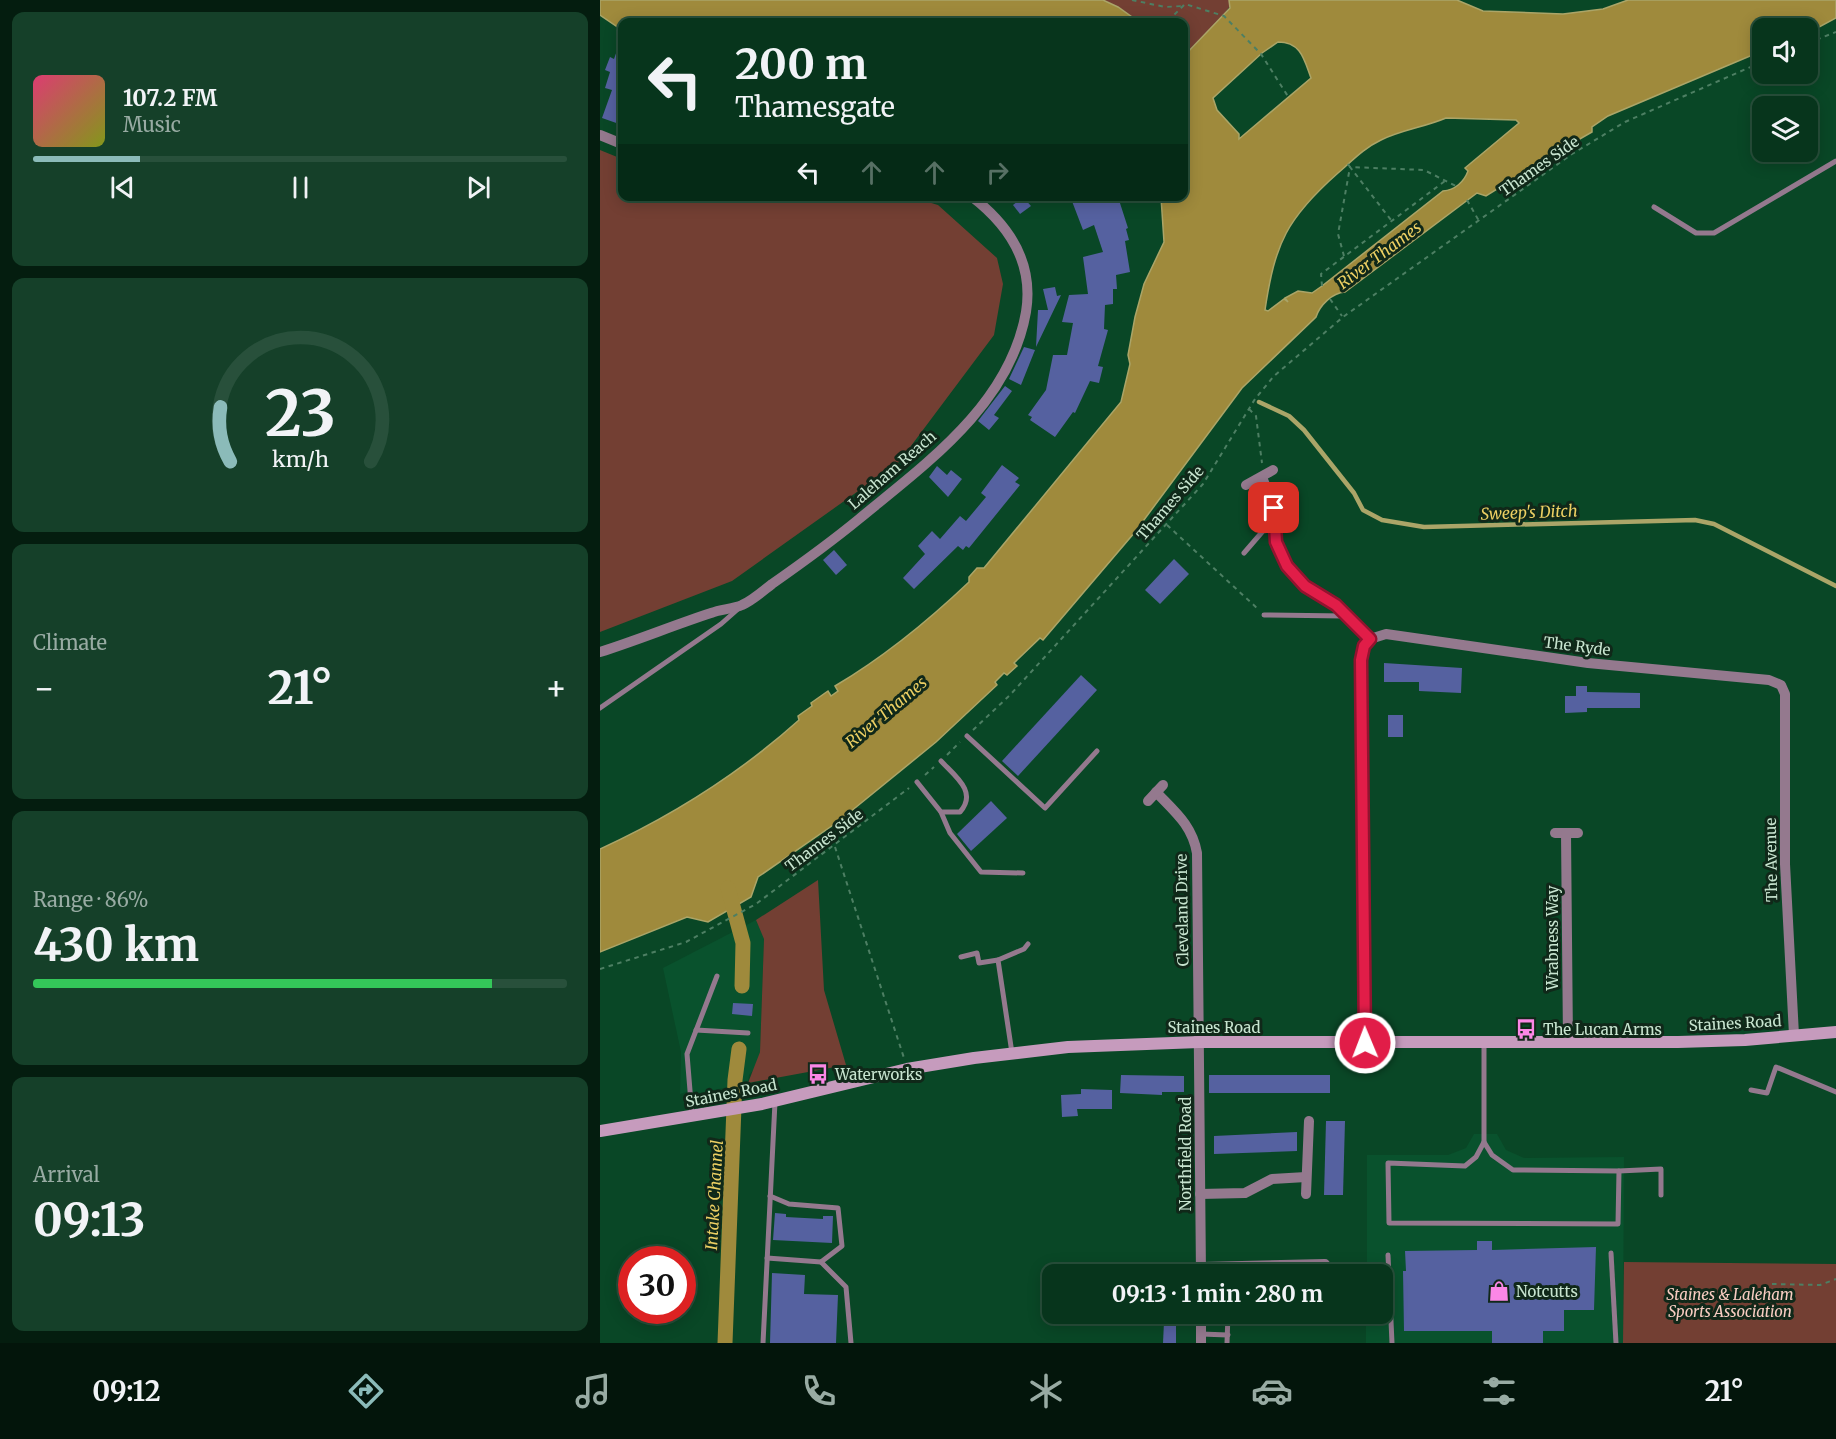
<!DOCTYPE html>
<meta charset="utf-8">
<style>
:root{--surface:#07351c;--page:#154029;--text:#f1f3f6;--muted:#98aba3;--line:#28503b;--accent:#8bbbb9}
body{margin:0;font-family:Merriweather,serif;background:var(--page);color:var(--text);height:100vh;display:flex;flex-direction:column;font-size:22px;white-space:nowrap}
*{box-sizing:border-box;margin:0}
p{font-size:20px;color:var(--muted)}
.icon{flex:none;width:33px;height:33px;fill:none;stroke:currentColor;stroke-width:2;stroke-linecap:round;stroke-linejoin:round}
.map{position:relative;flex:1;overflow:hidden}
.details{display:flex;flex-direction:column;gap:12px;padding:12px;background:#041d0f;width:600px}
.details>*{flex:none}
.guide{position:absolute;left:18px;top:18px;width:570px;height:183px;border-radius:12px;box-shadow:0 3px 15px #0003,0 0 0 2px var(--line);background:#07351c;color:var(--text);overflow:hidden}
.buttons{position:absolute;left:1152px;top:18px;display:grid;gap:12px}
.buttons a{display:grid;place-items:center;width:66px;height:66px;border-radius:12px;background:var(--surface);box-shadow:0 3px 15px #0003,0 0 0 2px var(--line);font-size:30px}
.speed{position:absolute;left:18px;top:1246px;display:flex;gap:12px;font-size:30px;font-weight:700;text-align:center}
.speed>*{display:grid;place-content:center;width:78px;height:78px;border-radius:50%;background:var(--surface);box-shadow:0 3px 15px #0003,0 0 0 2px var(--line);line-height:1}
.speed .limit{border:9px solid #d22;background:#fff;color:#111}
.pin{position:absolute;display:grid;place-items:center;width:51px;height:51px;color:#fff;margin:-26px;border-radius:12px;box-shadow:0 3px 9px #0006}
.me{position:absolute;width:66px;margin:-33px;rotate:359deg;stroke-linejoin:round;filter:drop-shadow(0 0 4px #0008)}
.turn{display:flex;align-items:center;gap:21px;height:126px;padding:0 18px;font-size:27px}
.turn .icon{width:78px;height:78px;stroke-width:2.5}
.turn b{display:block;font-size:42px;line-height:51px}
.lanes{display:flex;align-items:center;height:57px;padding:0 18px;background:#0003;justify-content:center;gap:30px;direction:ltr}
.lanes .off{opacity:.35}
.big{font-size:45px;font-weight:700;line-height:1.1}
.details .card{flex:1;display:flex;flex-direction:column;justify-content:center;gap:9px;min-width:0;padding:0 21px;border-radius:12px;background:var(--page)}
.details .dial{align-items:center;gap:0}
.dial svg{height:156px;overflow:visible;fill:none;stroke:var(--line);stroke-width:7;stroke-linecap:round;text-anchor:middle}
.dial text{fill:var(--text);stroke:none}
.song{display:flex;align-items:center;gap:18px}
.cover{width:72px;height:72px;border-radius:9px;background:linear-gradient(135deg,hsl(340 70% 55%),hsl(70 70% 35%))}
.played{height:6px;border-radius:3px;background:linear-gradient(90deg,var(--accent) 20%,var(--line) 20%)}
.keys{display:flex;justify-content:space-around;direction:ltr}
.heat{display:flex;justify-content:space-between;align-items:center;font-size:33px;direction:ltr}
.charge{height:9px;border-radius:4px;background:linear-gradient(90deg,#34c759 86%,var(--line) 0)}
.trip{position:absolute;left:442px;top:1264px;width:351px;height:60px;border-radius:12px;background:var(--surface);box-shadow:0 3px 15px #0003,0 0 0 2px var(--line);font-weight:700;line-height:60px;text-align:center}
.dock{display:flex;height:96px;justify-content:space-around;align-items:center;background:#03150b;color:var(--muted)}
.dock .icon{width:42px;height:42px}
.dock .current{color:var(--accent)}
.dock b{font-size:27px;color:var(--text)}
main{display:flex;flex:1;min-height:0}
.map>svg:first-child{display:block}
.built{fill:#09522d}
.green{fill:#733f33}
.water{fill:#9f8a3c;stroke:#aba568;stroke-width:1.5;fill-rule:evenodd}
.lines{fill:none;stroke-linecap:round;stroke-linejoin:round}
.stream{stroke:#aba568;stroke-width:4.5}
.canal{stroke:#9f8a3c;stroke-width:15}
.building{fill:#5561a0}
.path{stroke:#4d7f63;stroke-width:2;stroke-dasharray:4.5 4.5;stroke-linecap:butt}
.service{stroke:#94798e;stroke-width:5}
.minor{stroke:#94798e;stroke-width:10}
.secondary{stroke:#c69bbd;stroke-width:12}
.route-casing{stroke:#92132f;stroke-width:15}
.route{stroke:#e11d48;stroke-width:10}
.labels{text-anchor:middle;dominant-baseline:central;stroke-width:6;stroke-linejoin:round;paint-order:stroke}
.street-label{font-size:15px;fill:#c8e5d0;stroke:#102819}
.poi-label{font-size:15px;fill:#c8e5d0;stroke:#102819;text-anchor:start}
.park-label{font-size:15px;font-style:italic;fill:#f9cdc2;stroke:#102819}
.water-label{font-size:16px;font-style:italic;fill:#eccf63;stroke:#102819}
</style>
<main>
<section class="details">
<div class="card">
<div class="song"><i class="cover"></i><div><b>107.2 FM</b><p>Music</p></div></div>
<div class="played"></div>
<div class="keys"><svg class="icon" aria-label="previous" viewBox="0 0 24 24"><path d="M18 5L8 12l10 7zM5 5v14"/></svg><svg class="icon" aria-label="pause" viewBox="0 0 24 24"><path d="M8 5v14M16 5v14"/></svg><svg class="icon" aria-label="next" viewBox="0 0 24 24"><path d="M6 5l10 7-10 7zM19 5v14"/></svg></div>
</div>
<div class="card dial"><svg viewBox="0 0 100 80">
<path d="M14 69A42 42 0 1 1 86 69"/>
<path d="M14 69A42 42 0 0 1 9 41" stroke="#8bbbb9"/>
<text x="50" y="56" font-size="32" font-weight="700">23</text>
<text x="50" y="72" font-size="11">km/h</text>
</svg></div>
<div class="card"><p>Climate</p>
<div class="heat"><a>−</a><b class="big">21°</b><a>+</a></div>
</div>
<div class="card"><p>Range · 86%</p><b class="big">430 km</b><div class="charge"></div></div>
<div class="card"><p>Arrival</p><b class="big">09:13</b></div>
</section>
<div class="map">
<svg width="1236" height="1343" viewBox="0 0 1236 1343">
<rect width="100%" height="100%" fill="#094726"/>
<!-- built -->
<g class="built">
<polygon points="156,920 164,938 160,1052 156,1067 149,1075 148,1083 99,1093 89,1091 80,1094 81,1052 63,968"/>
<polygon points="874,1134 897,1134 906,1150 924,1158 1024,1157 1023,1343 766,1343 766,1314 783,1314 783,1275 767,1275 767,1155 848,1155 866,1148"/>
</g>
<!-- green -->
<g class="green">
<polygon points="503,0 629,0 631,5 610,32 584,56 584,22 539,22 518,7"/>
<polygon points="0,150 22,159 22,196 308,196 338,205 397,258 403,284 394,335 299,462 132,581 0,632"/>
<polygon points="218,880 224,990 246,1065 148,1083 160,1052 164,939 156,920"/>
<polygon points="1024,1262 1236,1264 1236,1343 1023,1343"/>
</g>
<!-- water -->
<g class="water">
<polygon points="0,0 503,0 518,7 539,22 22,22 22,30 0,15"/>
<path d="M629,0h228l26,11 80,3 40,-5 25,-9h208v18l-28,15v-5h-46v23l-154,65 -16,11v5l-47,27 -2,-3 1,4 -58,36 -9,-3 -132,99c-13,1 -25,13 -29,25l-74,71 -107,144 -92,108 -3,-2 -26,25 3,3 -10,9 -3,-2 -9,9 2,3 -61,57 -97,79 -81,56 -7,20 -43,25 -21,-5 -87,35v-103c72,-33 140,-76 199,-129l-1,-4 14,-10 -1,-3 17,-12 3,5 7,-5 -3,-5c49,-29 93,-65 134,-104v-5l8,-9h7l137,-166 9,-38 -2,-9 7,-38 9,-33 20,-42 -3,-45 23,-1v-140l46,-48zM678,42c23,0 26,17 33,36l-72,61v-5l-22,-24 -4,-12 49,-45zM846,118l70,2 3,3 -54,45 3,3c-4,11 -13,19 -25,20l-121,95 -10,7 -14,-2 -13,7 3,4 -4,-3 -16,12 -3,-1c10,-67 22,-92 73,-137 14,-12 26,-25 43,-33 20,-10 44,-13 65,-22z"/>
</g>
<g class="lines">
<!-- stream -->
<polyline class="stream" points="659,402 689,416 704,430 754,493 763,510 782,520 824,527 1095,520 1114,524 1236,586"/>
<!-- canal -->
<g class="canal">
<polyline points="128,888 143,943 142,986"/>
<polyline points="125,1343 135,1080 139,1049"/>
</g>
</g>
<!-- building -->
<g class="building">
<polygon points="21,39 22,40 22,125 2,118 12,90 5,88 10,72 5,70 10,57 14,59"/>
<polygon points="470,196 510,196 514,203 519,200 528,228 526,229 529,240 525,241 530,272 516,275 517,289 513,289 513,304 505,305 504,329 508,330 498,366 503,367 499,383 490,381 475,413 473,412 455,437 430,420 432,417 428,415 446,390 453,355 467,355 473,323 462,322 469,295 488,294 483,257 503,252 494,225 483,230"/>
<polygon points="423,197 431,206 420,214 413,205"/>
<polygon points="455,287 457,296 461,295 436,347 438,310 448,310 443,289"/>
<polygon points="424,347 435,350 421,385 409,379"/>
<polygon points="405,386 412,391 394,415 399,418 389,430 378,421"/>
<polygon points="402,465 419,478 415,482 420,485 369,548 366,546 363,550 358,546 314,589 303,578 325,554 318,546 332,531 340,539 360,516 366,521 386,497 381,493"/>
<polygon points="337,466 347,475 351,470 362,479 348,497 329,477"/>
<polygon points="234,550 247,565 236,575 223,560"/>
<polygon points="574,559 589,574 560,604 545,590"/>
<polygon points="784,663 862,668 861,693 819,691 819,682 784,682"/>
<polygon points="481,675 497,690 418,776 402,761"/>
<polygon points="976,686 987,686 987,692 1040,693 1040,708 987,708 987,712 965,713 965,696 976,696"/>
<rect x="788" y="715" width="15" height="22"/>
<polygon points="391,801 407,818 371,851 357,834"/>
<polygon points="133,1003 153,1004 152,1016 132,1014"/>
<polygon points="521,1075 584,1076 584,1092 562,1092 562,1095 520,1093"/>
<rect x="609" y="1075" width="121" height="18"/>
<polygon points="481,1089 512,1090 512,1109 477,1109 478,1116 462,1117 461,1095 481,1094"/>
<polygon points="726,1121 745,1121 743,1195 724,1195"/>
<polygon points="697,1132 697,1151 614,1154 614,1136"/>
<polygon points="175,1213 186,1214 186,1217 223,1219 223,1216 233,1216 232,1243 173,1240"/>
<polygon points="877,1241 892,1241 892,1250 996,1247 994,1310 964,1310 964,1331 943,1331 943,1343 892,1343 892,1331 804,1331 803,1271 806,1271 805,1251 877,1250"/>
<polygon points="172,1273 205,1275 204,1294 238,1295 236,1343 170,1343"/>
<polygon points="564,1322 576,1322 576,1343 563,1343"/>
</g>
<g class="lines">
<!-- path -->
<g class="path">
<polyline points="532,0 565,7 583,6"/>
<polyline points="572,22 571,18 585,4 624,16 661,54 689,98"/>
<polyline points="1208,43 1236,32"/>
<polyline points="748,164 750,167 824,170 856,186"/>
<polyline points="867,200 879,221"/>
<polyline points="744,256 738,234 750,167 791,220"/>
<polyline points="722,286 721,274 845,181"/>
<polyline points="730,299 742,316"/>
<polyline points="649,409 656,416 662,463"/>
<polyline points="567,525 658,609"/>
<polyline points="373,730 410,695 603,484 655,399 674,376 743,317 972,154 1025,122 1162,62"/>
<polyline points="347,755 360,742"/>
<polyline points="325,775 334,767"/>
<polyline points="235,847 304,1058"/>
<polyline points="0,969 86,942 156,904 309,788"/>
<polyline points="1172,1284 1220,1285 1236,1279"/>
</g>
<!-- service -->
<g class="service">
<polyline points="1054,207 1096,233 1114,233 1236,161"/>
<polyline points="644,553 663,531 675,529"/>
<polyline points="664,615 744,616"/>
<polyline points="0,708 121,624 138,609"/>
<polyline points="367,736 445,808 497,751"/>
<path d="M317,782l24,30h19c18,-20 -5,-36 -19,-51"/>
<polyline points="341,812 350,833 381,872 423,873"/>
<polyline points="361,957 377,953 379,963 398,960"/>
<polyline points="96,1030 148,1033"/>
<polyline points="884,1042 884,1142"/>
<polyline points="412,1053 398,960 424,949 428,944"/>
<polyline points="1151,1090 1167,1093 1176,1067 1236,1092"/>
<polyline points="92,1115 87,1054 117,976"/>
<polygon points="884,1142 892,1155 913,1170 1019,1171 1018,1224 789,1223 788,1163 865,1166 876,1157"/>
<polyline points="1019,1171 1061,1169 1061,1195"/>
<polyline points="1011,1253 1016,1343"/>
<polyline points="788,1255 792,1343"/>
<polyline points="167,1258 221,1262 242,1246 238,1208 189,1204 170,1196"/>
<polyline points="221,1262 246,1287 251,1343"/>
<polyline points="601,1334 628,1335"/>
<polyline points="163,1343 175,1102"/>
<polyline points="627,1343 628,1314"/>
</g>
<!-- minor -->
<g class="minor">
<polyline points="0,135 22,144"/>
<polyline points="662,477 674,508 676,542 687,566 705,586 736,605 770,639"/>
<polyline points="646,485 673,470"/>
<polyline points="770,639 786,634 988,663 1169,680 1181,685 1185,694 1185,864 1194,1035"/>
<path d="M0,652c38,-12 74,-27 111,-39 10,-4 22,-4 31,-8 10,-4 21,-14 30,-21 30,-21 59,-42 87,-65 68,-56 151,-115 167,-207 8,-49 -17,-87 -55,-116"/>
<path d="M556,792c19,20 36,33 41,61l4,422"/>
<polyline points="548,801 563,785"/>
<polyline points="955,833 978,833"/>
<polyline points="966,833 968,1042"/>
<polyline points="765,1043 761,660 764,646 770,639"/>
<polyline points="600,1194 645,1193 672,1179 706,1177"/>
<polyline points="706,1194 709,1121"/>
<polyline points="601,1267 725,1264"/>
<polyline points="601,1343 601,1314"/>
</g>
<!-- secondary -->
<polyline class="secondary" points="0,1131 162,1104 307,1069 374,1058 468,1047 599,1042 1078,1042 1145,1040 1236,1032"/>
</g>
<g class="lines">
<!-- route casing -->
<g class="route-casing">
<polyline id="route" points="674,508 676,542 687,566 705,586 736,605 770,639 764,646 761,660 765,1043"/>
</g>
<!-- route -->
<use href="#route" class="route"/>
</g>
<!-- icons -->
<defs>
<g id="bus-bare" transform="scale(1.62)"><path d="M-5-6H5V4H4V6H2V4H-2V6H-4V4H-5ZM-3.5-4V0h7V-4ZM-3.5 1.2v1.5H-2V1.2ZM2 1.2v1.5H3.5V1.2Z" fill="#fb87e6" stroke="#102819" stroke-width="2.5" paint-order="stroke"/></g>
<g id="shop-bare" transform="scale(1.62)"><path d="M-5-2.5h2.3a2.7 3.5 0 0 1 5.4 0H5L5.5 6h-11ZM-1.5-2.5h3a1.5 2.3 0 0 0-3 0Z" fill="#fb87e6" stroke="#102819" stroke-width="2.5" paint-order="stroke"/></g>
</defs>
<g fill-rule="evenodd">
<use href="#bus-bare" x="926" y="1029"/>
<use href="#bus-bare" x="218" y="1074"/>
<use href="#shop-bare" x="899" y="1291"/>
</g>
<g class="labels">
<!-- street labels -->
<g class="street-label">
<text transform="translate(939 166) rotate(-35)">Thames Side</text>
<text transform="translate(292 470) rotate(-41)">Laleham Reach</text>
<text transform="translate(570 503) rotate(-49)">Thames Side</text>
<text transform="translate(977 646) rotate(7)">The Ryde</text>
<text transform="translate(224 840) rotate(-37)">Thames Side</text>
<text transform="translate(1171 860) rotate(-91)">The Avenue</text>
<text transform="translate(582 910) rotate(-91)">Cleveland Drive</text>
<text transform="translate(952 938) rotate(-90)">Wrabness Way</text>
<text transform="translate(1135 1023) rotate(-3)">Staines Road</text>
<text x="614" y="1027">Staines Road</text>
<text transform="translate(131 1093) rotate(-11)">Staines Road</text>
<text transform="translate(585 1154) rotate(-90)">Northfield Road</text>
</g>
<!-- poi labels -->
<g class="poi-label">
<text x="943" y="1029">The Lucan Arms</text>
<text x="235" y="1074">Waterworks</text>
<text x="916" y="1291">Notcutts</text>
</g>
<!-- park labels -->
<g class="park-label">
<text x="1130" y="1294">Staines &amp; Laleham<tspan x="1130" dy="17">Sports Association</tspan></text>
</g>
<!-- water labels -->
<g class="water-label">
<text transform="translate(779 255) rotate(-37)">River Thames</text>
<text transform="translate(929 512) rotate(-2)">Sweep's Ditch</text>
<text transform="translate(286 712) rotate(-40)">River Thames</text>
<text transform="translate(114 1195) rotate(-87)">Intake Channel</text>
</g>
</g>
</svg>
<div class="buttons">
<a><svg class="icon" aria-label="sound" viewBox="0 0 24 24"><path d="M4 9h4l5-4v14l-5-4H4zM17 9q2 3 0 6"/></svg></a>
<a><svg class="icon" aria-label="layers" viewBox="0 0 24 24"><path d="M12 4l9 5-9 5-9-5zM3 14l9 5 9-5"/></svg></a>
</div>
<div class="speed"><div class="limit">30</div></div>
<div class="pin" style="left:674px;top:508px;background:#d93025"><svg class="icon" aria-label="arrive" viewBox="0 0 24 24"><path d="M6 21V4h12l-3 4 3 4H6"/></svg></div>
<svg class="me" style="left:765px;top:1043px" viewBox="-20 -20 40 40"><circle r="17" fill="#e11d48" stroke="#fff" stroke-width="3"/><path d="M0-11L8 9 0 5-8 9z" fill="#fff"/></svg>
<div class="trip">09:13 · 1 min · 280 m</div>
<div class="guide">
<div class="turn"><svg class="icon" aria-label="left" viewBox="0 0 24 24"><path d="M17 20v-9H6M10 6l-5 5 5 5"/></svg><div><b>200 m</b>Thamesgate</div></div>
<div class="lanes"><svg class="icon" aria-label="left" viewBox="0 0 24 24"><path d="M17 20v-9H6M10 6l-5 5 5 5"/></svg><svg class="icon off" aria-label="ahead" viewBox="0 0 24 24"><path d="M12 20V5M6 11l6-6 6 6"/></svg><svg class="icon off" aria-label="ahead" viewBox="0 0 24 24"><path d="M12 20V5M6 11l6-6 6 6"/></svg><svg class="icon off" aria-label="right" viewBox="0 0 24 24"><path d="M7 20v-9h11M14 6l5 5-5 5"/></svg></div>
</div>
</div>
</main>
<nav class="dock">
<b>09:12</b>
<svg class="icon current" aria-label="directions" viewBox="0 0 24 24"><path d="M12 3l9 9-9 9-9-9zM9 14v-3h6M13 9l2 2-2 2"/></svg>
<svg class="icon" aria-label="music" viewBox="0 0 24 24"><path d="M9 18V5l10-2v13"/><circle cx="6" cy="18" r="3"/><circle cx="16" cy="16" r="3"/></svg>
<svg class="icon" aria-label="phone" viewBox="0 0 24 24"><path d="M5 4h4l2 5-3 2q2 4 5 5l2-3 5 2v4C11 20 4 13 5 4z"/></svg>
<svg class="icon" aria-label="climate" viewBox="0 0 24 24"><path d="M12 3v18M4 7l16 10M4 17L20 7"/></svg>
<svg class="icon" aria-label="car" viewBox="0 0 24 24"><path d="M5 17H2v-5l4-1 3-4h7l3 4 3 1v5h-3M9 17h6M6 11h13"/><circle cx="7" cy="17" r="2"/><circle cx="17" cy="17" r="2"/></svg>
<svg class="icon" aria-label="filters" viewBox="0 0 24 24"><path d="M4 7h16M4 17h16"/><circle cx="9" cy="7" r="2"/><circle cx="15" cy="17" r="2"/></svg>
<b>21°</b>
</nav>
